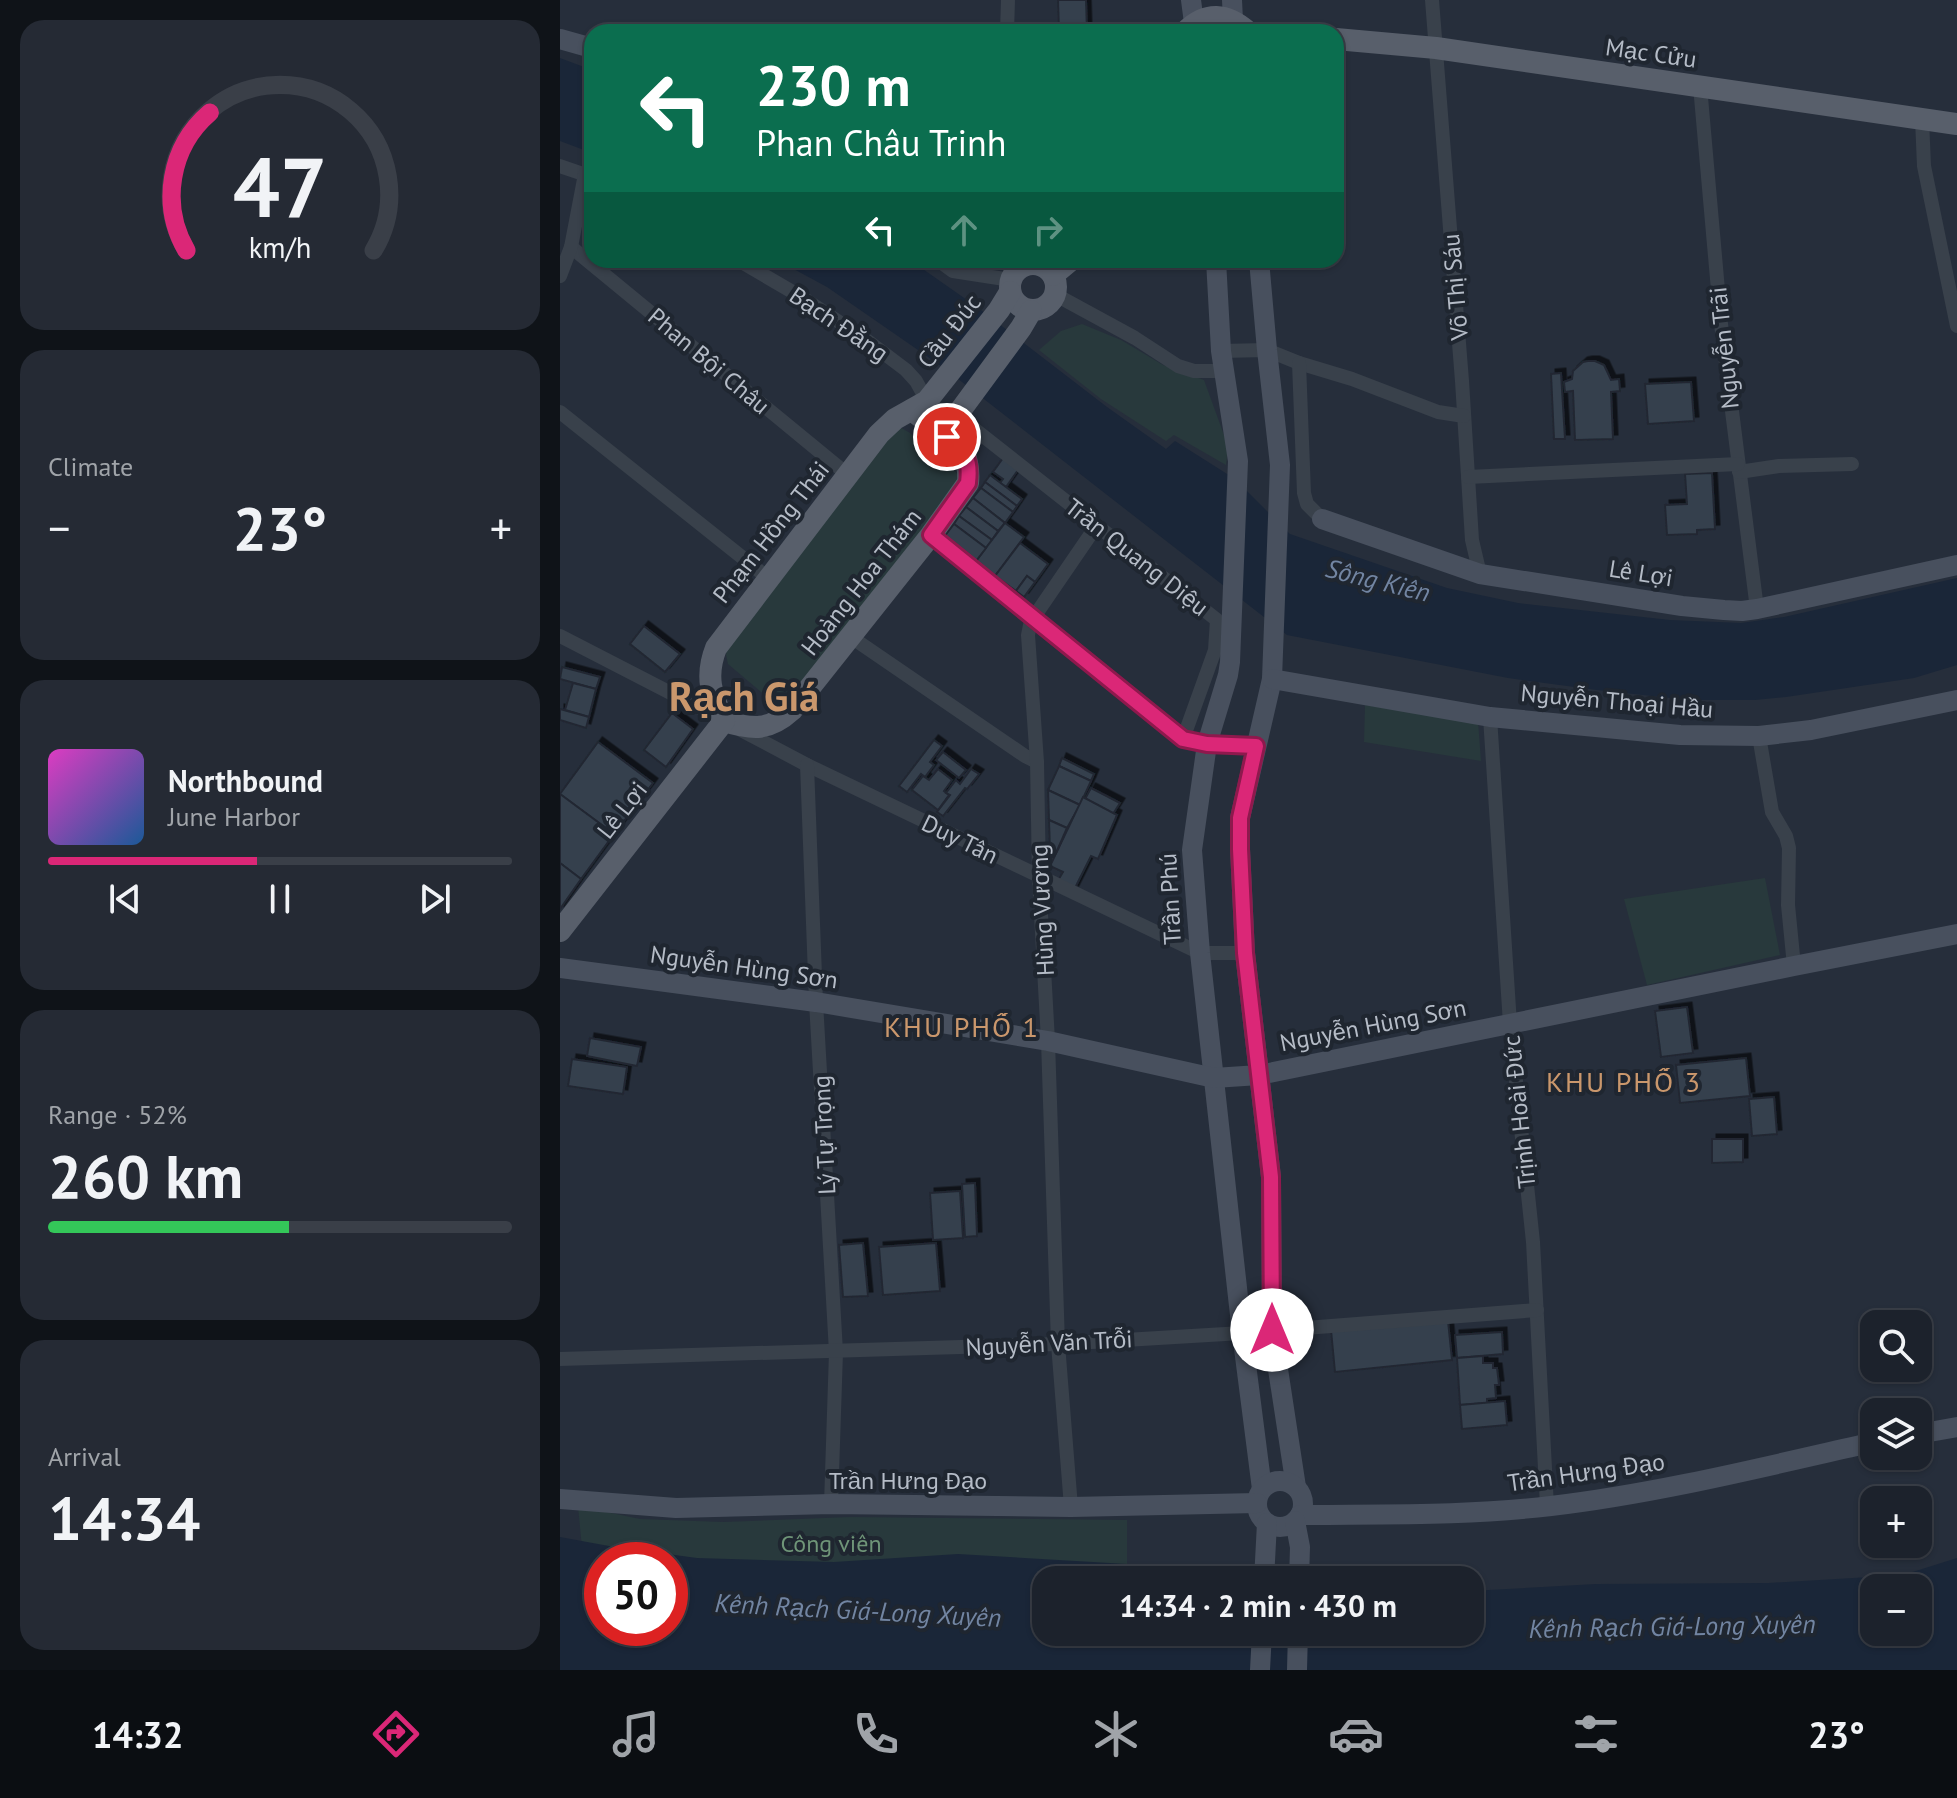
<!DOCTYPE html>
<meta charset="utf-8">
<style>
:root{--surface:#1c222c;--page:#252a34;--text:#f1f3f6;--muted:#a0a4a9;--line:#3a3f48;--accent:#db2777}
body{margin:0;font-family:"PT Sans",sans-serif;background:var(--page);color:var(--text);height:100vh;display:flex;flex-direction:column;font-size:30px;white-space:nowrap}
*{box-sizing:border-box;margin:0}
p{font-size:26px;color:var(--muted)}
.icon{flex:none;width:44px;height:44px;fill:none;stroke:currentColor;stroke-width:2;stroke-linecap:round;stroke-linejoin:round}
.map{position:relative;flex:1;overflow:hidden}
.drawer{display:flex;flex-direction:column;gap:20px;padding:20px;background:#0f1318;width:560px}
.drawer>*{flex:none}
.banner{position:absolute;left:24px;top:24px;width:760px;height:244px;border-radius:24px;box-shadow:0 2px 6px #0004,0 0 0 2px var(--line);background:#0b6e4f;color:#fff;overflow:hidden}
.buttons{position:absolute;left:1300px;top:1310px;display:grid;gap:16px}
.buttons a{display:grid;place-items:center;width:72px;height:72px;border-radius:16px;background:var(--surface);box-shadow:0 2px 6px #0004,0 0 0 2px var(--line);font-size:40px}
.speed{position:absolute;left:24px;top:1542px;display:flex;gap:16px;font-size:40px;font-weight:700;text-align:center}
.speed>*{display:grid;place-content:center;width:104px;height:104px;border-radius:50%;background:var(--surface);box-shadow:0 2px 6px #0004,0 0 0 2px var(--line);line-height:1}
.speed .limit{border:12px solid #d22;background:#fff;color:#111}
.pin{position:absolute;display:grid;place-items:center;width:68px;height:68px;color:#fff;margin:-34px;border:4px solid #fff;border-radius:50%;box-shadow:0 2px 8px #0007}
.me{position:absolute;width:88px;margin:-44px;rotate:0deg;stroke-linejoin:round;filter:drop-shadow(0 0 6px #0008)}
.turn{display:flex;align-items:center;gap:28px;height:168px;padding:0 40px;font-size:36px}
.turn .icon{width:104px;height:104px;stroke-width:2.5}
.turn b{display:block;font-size:56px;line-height:68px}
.lanes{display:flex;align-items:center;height:76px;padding:0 40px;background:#0003;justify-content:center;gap:40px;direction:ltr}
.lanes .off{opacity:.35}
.big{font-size:60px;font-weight:600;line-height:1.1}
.drawer .card{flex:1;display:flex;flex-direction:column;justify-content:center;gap:12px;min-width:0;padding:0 28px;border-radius:24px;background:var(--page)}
.drawer .dial{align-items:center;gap:0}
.dial svg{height:208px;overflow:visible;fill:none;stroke:var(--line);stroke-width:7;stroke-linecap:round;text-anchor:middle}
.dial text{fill:var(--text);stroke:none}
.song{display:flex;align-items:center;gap:24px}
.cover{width:96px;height:96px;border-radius:12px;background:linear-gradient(135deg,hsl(310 70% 55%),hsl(210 70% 35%))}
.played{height:8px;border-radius:4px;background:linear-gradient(90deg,var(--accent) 45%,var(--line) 45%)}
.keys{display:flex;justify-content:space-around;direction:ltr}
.heat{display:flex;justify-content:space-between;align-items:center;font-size:44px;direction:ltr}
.charge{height:12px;border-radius:6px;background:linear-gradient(90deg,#34c759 52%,var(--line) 0)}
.trip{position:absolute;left:472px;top:1566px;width:452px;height:80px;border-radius:24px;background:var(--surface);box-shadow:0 2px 6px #0004,0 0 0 2px var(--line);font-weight:600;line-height:80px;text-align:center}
.menu{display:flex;height:128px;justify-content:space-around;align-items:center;background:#0b0e12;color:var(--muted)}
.menu .icon{width:56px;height:56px}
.menu .on{color:var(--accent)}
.menu b{font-size:36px;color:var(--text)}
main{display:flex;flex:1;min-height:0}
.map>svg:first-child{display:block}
.green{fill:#28393c}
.water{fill:#1a2638;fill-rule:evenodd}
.building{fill:#35404e;stroke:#212832;stroke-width:2;filter:url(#shadow)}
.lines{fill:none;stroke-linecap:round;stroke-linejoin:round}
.street{stroke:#39414b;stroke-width:14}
.secondary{stroke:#48505e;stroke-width:20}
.primary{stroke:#585f6b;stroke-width:22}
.route-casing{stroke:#8e194d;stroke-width:20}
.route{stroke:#db2777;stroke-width:14}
.labels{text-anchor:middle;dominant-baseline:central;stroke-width:8;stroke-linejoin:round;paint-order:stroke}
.street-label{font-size:24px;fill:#b5bcc7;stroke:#1f2630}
.park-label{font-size:24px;fill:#6f9578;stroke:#1f2630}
.water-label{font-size:26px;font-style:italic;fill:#7285a2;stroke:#1f2630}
.quarter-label{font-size:28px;letter-spacing:2px;fill:#ca976c;stroke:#1f2630}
.town-label{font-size:40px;font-weight:bold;fill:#ca976c;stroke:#1f2630}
</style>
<main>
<section class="drawer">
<div class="card dial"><svg viewBox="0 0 100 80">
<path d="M14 69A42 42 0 1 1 86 69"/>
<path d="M14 69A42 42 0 0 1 23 16" stroke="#db2777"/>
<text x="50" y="56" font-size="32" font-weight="700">47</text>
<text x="50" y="72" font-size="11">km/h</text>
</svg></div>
<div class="card"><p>Climate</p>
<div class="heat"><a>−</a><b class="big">23°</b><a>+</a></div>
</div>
<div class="card">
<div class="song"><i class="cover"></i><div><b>Northbound</b><p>June Harbor</p></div></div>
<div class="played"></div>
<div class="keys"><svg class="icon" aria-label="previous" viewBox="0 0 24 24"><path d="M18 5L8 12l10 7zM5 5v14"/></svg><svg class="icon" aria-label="pause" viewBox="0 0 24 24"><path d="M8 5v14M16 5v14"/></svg><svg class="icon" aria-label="next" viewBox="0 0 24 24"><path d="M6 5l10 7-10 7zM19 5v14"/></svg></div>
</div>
<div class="card"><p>Range · 52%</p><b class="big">260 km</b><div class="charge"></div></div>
<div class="card"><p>Arrival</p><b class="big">14:34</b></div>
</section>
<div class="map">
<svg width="1397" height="1670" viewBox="0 0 1397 1670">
<defs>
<filter id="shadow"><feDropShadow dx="4.5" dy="-4.5" stdDeviation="0" flood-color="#0009"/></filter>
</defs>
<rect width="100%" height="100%" fill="#262e3b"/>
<!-- green -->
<g class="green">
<polygon points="522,324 561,340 603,365 644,380 668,446 666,465 614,435 606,441 541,399 479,350 501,331"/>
<polygon points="338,426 350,433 399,475 401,480 223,706 213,702 168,664 166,655 167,646"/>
<polygon points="805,705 918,721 921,761 804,742"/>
<polygon points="1205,878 1220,955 1087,985 1064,899"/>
<polygon points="18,1506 80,1519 163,1522 290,1517 567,1520 567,1572 296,1569 110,1560 22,1548"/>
</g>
<!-- water -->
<g class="water">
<polygon points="0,58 32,70 32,153 0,141"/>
<polygon points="217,260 350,260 417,307 547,407 606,449 615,441 675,479 730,534 887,588 958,603 1110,620 1181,623 1224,617 1397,578 1397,665 1354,678 1226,697 1195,700 1129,700 1037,690 948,678 727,635 384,368 267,287"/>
<path d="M0,1537l49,9 88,12 137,4 124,-8 254,15 67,11h-233v52h424v-41l126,-7 172,-1 135,-8 54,-17v112h-1397zM42,1560h68v68h-68zM1314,1588h44v44h-44z"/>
</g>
<!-- building -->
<g class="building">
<polygon points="498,0 526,0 527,32 499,32"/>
<polygon points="1028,361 1035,361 1044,365 1051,380 1059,379 1060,391 1051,392 1053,439 1015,440 1013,391 1005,392 1004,382 1012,379 1013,371 1023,362"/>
<polygon points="1001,373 1005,439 994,439 991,374"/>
<polygon points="1131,382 1134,421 1088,424 1085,384"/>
<polygon points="443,458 458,470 446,487 440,483 443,479 433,472"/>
<polygon points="1152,473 1155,529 1137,530 1137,534 1107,535 1105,505 1127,504 1125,474"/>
<polygon points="430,475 462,499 457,506 425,482"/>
<polygon points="425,482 457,506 453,512 421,488"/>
<polygon points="421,488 453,512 445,523 413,498"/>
<polygon points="413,498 445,523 438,531 406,507"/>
<polygon points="406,507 438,531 432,540 399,516"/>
<polygon points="399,516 432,540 426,548 394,524"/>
<polygon points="445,523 464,537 435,576 416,561"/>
<polygon points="394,524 426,548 416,561 384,537"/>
<polygon points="460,543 488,564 475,582 467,576 456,591 435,576"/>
<polygon points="467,576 475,582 464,597 456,591"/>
<polygon points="84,626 120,654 105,672 70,644"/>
<polygon points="2,667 40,677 36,689 0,679"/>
<polygon points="13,683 36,689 29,717 5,710"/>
<polygon points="0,709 29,717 26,728 0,720"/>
<polygon points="112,713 133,729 106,767 84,750"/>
<polygon points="374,740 382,746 370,762 374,765 365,777 361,774 347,792 339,786"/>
<polygon points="38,742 93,783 54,834 0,794"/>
<polygon points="383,752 406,770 399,778 376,760"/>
<polygon points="502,758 534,774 531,781 499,766"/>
<polygon points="499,766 531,781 520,805 488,790"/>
<polygon points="378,769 392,780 384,791 389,795 378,810 352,790 363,776 369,780"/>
<polygon points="411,769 419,774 407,789 405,788 383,816 377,812 390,795 386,793 396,780 400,784"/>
<polygon points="531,788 560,803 553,814 525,799"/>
<polygon points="488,790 520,805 507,828 489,820"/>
<polygon points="0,794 54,834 21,879 0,863"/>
<polygon points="523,797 557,815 538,859 531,856 514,890 497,882 503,872 490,866"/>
<polygon points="489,820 507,828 496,853 490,851"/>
<polygon points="0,863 21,879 0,909"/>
<polygon points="1127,1007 1133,1053 1101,1057 1095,1011"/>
<polygon points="30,1038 81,1047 77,1066 27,1056"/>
<polygon points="1186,1058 1190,1096 1120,1103 1116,1065"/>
<polygon points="12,1059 67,1067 63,1094 8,1086"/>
<polygon points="1214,1097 1217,1134 1192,1136 1189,1099"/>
<polygon points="1152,1139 1183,1139 1183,1162 1152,1163"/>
<polygon points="415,1183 417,1236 405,1237 402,1184"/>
<polygon points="400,1191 403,1238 373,1240 370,1193"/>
<polygon points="303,1243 308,1296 283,1297 279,1245"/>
<polygon points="376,1243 380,1291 323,1295 319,1247"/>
<polygon points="888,1321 892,1360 775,1372 771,1330"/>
<polygon points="942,1332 943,1354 897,1358 895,1335"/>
<polygon points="923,1356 923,1363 933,1363 933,1368 937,1368 939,1385 935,1385 936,1398 927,1399 927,1403 900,1405 897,1358"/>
<polygon points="945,1401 947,1425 902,1429 900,1405"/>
</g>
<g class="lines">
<!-- street -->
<g class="street">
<polyline points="872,0 902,381 912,540 920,574"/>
<polyline points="447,32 448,0"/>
<polyline points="1140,86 1161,324 1197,609"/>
<polyline points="1362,119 1364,166 1397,326"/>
<polyline points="0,166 32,177"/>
<polyline points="11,247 288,475"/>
<polyline points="178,260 243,298 309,342 346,370 356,381 367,401"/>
<polyline points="378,260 393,271 451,280"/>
<polyline points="0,276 11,247 25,174"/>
<polyline points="496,295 575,338 618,366 634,371 665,371"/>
<polyline points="661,351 707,350 739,363 792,379 878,412 904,416"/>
<polyline points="739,363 744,493 747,504 762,519"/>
<polyline points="0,412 208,578"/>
<polyline points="399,417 657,620 655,650 623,739"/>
<polyline points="1179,472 1219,466 1292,464"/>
<polyline points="908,477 1178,464"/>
<polyline points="371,535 623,739 647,744 696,746"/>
<polyline points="0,636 163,720"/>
<polyline points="291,637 465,756 477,762"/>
<polyline points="930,717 950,1024 973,1242 987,1506"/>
<polyline points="181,730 247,765 640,953 685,953"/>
<polyline points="1199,736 1212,812 1226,836 1229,848 1228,905 1234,966"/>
<polyline points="247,765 256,1002 276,1352 271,1504"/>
<polyline points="0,1359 498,1344 682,1333 977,1310"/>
<polyline points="511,1507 498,1344 488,1041 479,878 477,762 468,635 470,625 474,617 537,525"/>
</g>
<!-- secondary -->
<g class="secondary">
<polyline points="631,0 634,23"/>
<polyline points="672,0 673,20"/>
<polyline points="0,39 32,48"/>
<polyline points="463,260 464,265"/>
<polyline points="656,260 661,351 678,461 670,662 668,675 647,744 632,850 640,953 682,1333 702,1489"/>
<polyline points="699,260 707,350 720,465 712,679 680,818 680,849 685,953 711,1177 712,1330 736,1487"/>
<polyline points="762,519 920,574 1122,606 1164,610 1182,611 1197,609 1397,565"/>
<polyline points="712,679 930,717 1120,735 1199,736 1251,730 1397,700"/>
<polyline points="0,968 256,1002 488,1041 654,1078 699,1075 1234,966 1397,934"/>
<polyline points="1358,1434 1397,1427"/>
<circle cx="720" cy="1504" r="23"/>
<polyline points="0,1499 116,1508 271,1504 511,1507 697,1503"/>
<path d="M740,1515c83,-1 168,1 251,-9 109,-13 216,-40 323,-64"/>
<polyline points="735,1521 740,1547 739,1580"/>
<polyline points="704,1580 707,1523"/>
<polyline points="700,1670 702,1632"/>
<polyline points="737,1670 738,1632"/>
</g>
<!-- primary -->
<g class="primary">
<path d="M625,32c21,-21 42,-19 63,0"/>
<polyline points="776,39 876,48 1397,124"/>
<circle cx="473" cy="287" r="23"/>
<polyline points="493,275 511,260"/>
<polyline points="352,410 404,451"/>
<path d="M164,721c29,9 45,10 68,-11l139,-175 37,-52c3,-25 -13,-47 -8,-72l61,-83 10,-17"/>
<path d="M164,721c-13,-26 -19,-45 -8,-73l163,-214 16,-15 32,-18 72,-91 11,-18"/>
<polyline points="0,931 164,721"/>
</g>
</g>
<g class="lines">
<!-- route casing -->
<g class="route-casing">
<path id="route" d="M387,437c18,15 24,21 21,46l-37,52 252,204 24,5 49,2 -16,72v31l5,104 26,224 1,153"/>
</g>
<!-- route -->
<use href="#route" class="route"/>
</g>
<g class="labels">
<!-- street labels -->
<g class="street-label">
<text transform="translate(1091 53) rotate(8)">Mạc Cửu</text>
<text transform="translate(895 287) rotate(-95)">Võ Thị Sáu</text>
<text transform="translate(279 324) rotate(34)">Bạch Đằng</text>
<text transform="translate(389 331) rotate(-52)">Cầu Đúc</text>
<text transform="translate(1164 348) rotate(-96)">Nguyễn Trãi</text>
<text transform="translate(149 361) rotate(40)">Phan Bội Châu</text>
<text transform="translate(211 532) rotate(-52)">Phạm Hồng Thái</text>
<text transform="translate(577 557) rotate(38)">Trần Quang Diệu</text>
<text transform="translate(1081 573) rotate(9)">Lê Lợi</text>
<text transform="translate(301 582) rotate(-52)">Hoàng Hoa Thám</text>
<text transform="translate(1057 701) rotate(5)">Nguyễn Thoại Hầu</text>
<text transform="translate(62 810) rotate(-52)">Lê Lợi</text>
<text transform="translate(400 839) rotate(26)">Duy Tân</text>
<text transform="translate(610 899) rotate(-93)">Trần Phú</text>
<text transform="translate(482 910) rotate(-93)">Hùng Vương</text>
<text transform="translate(184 967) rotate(8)">Nguyễn Hùng Sơn</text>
<text transform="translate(813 1025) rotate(-11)">Nguyễn Hùng Sơn</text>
<text transform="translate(959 1112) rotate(-96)">Trịnh Hoài Đức</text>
<text transform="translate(264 1135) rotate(-93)">Lý Tự Trọng</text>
<text transform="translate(489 1343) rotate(-3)">Nguyễn Văn Trỗi</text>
<text transform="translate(1026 1472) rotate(-8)">Trần Hưng Đạo</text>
<text x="348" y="1480">Trần Hưng Đạo</text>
</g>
<!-- park labels -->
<g class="park-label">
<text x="271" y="1543">Công viên</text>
</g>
<!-- water labels -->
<g class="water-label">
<text transform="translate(818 580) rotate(14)">Sông Kiên</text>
<text transform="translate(298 1610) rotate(3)">Kênh Rạch Giá-Long Xuyên</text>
<text transform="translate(1112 1626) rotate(-1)">Kênh Rạch Giá-Long Xuyên</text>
</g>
<!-- quarter labels -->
<g class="quarter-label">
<text x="402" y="1026">KHU PHỐ 1</text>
<text x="1064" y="1081">KHU PHỐ 3</text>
</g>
<!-- town labels -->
<g class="town-label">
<text x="184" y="696">Rạch Giá</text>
</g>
</g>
</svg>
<div class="buttons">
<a><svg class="icon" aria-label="search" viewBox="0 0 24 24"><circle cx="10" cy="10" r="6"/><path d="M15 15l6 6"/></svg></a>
<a><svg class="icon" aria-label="layers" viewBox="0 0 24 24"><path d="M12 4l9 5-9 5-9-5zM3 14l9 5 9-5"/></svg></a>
<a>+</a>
<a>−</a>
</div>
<div class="speed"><div class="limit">50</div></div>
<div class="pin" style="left:387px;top:437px;background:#d93025"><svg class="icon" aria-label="arrive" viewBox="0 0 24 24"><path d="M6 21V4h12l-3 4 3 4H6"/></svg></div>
<svg class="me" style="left:712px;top:1330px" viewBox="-20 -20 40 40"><circle r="19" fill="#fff"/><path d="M0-13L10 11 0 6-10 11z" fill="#db2777"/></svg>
<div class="trip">14:34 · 2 min · 430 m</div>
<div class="banner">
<div class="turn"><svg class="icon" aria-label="left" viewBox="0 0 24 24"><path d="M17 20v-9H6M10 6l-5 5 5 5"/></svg><div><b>230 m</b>Phan Châu Trinh</div></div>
<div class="lanes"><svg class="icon" aria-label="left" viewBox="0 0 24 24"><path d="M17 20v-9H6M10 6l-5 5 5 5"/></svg><svg class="icon off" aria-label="ahead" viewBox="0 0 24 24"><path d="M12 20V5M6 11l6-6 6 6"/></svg><svg class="icon off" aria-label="right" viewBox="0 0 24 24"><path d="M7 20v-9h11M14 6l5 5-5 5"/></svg></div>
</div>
</div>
</main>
<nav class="menu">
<b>14:32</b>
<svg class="icon on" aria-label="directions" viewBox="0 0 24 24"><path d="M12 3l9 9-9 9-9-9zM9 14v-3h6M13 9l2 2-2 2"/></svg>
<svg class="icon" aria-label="music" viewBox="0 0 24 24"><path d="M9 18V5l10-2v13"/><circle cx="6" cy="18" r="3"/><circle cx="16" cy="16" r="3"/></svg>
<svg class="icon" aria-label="phone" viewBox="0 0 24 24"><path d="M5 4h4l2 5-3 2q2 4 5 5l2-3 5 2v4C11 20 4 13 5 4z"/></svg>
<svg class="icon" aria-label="climate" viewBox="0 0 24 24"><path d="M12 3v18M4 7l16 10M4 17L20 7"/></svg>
<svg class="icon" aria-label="car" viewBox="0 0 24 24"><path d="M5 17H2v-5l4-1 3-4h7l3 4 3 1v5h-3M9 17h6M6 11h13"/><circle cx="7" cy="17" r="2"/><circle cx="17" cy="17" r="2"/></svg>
<svg class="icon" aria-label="filters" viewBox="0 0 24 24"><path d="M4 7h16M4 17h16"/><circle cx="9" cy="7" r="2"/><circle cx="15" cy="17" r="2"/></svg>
<b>23°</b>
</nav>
